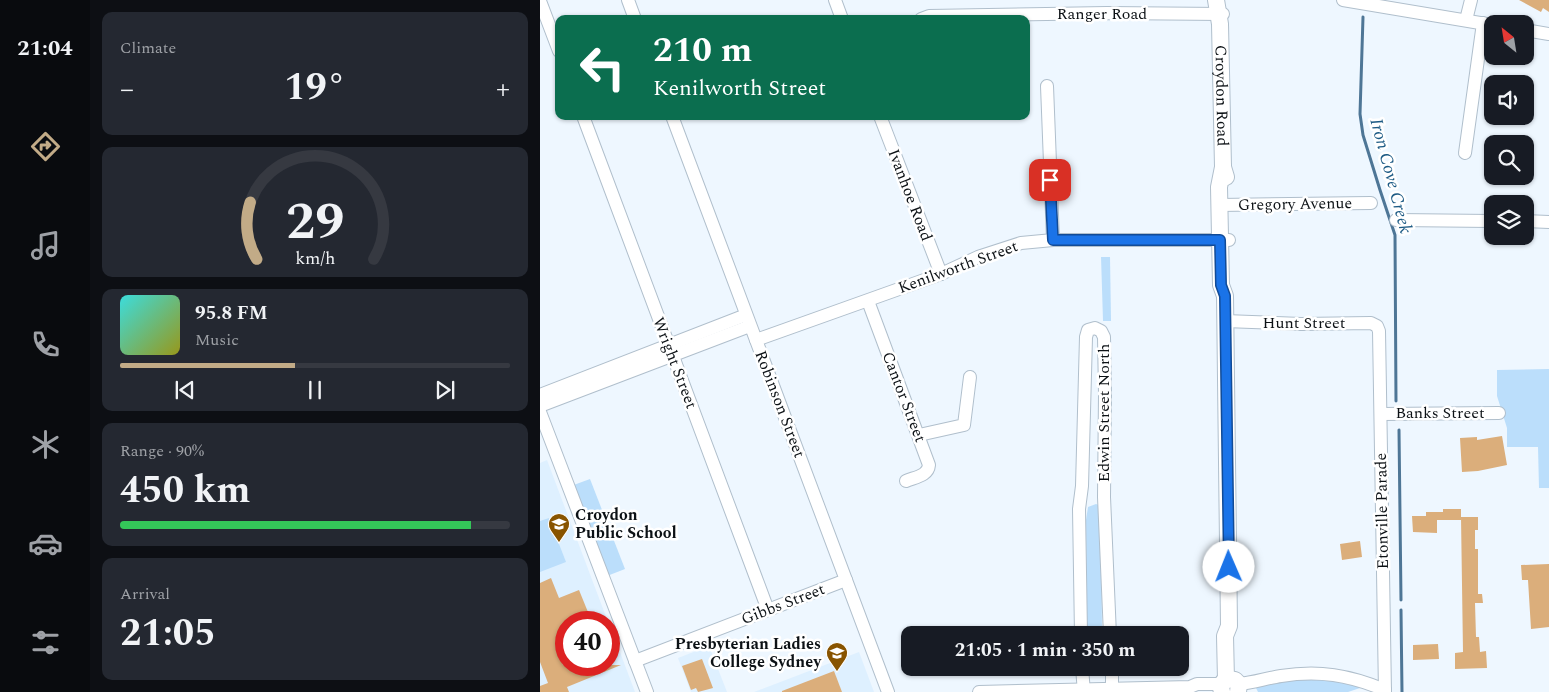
<!DOCTYPE html>
<meta charset="utf-8">
<style>
:root{--surface:#171b24;--page:#242831;--text:#f1f3f6;--muted:#9ea1a6;--line:#363941;--accent:#c2ab87}
body{margin:0;font-family:Spectral,serif;background:var(--page);color:var(--text);height:100vh;display:flex;flex-direction:column;font-size:19px;white-space:nowrap}
*{box-sizing:border-box;margin:0}
p{font-size:16px;color:var(--muted)}
.icon{flex:none;width:28px;height:28px;fill:none;stroke:currentColor;stroke-width:2;stroke-linecap:round;stroke-linejoin:round}
.map{position:relative;flex:1;overflow:hidden}
.drawer{display:flex;flex-direction:column;gap:12px;padding:12px;background:#0d0f14;width:450px}
.drawer>*{flex:none}
.hud{position:absolute;left:15px;top:15px;width:475px;height:105px;border-radius:10px;box-shadow:0 1px 4px #0004;background:#0b6e4f;color:#fff;overflow:hidden}
.needle{width:32px;rotate:330deg}
.controls{position:absolute;left:944px;top:15px;display:grid;gap:10px}
.controls a{display:grid;place-items:center;width:50px;height:50px;border-radius:10px;background:var(--surface);box-shadow:0 1px 4px #0004;font-size:25px}
.speed{position:absolute;left:15px;top:611px;display:flex;gap:10px;font-size:25px;font-weight:700;text-align:center}
.speed>*{display:grid;place-content:center;width:65px;height:65px;border-radius:50%;background:var(--surface);box-shadow:0 1px 4px #0004;line-height:1}
.speed .limit{border:8px solid #d22;background:#fff;color:#111}
.pin{position:absolute;display:grid;place-items:center;width:42px;height:42px;color:#fff;margin:-21px;border-radius:10px;box-shadow:0 2px 8px #0006}
.me{position:absolute;width:55px;margin:-28px;rotate:359deg;stroke-linejoin:round;filter:drop-shadow(0 0 4px #0008)}
.turn{display:flex;align-items:center;gap:18px;height:105px;padding:0 15px;font-size:22px}
.turn .icon{width:65px;height:65px;stroke-width:2.5}
.turn b{display:block;font-size:35px;line-height:42px}
.big{font-size:38px;font-weight:700;line-height:1.1}
.drawer .card{flex:1;display:flex;flex-direction:column;justify-content:center;gap:8px;min-width:0;padding:0 18px;border-radius:10px;background:var(--page)}
.drawer .dial{align-items:center;gap:0}
.dial svg{height:130px;overflow:visible;fill:none;stroke:var(--line);stroke-width:7;stroke-linecap:round;text-anchor:middle}
.dial text{fill:var(--text);stroke:none}
.song{display:flex;align-items:center;gap:15px}
.cover{width:60px;height:60px;border-radius:8px;background:linear-gradient(135deg,hsl(180 70% 55%),hsl(60 70% 35%))}
.played{height:5px;border-radius:2px;background:linear-gradient(90deg,var(--accent) 45%,var(--line) 45%)}
.keys{display:flex;justify-content:space-around;direction:ltr}
.heat{display:flex;justify-content:space-between;align-items:center;font-size:28px;direction:ltr}
.charge{height:8px;border-radius:4px;background:linear-gradient(90deg,#34c759 90%,var(--line) 0)}
.trip{position:absolute;left:361px;top:626px;width:288px;height:50px;border-radius:10px;background:var(--surface);box-shadow:0 1px 4px #0004;font-weight:700;line-height:50px;text-align:center}
main{display:flex;flex:1;min-height:0}
.dock{display:flex;flex-direction:column;width:90px;justify-content:space-around;align-items:center;background:#090b0e;color:var(--muted)}
.dock .icon{width:35px;height:35px}
.dock .active{color:var(--accent)}
.dock b{font-size:22px;color:var(--text)}
.map>svg:first-child{display:block}
.built{fill:#def0ff}
.green{fill:#bbdefb}
.lines{fill:none;stroke-linecap:round;stroke-linejoin:round}
.stream{stroke:#4e7696;stroke-width:3}
.building{fill:#dbae7b}
.minor-casing{stroke:#b0bfcc;stroke-width:14}
.tertiary-casing{stroke:#b0bfcc;stroke-width:18}
.minor{stroke:#fff;stroke-width:12}
.tertiary{stroke:#fff;stroke-width:16}
.route-casing{stroke:#114b97;stroke-width:12}
.route{stroke:#1a73e8;stroke-width:9}
.labels{text-anchor:middle;dominant-baseline:central;stroke-width:5;stroke-linejoin:round;paint-order:stroke}
.street-label{font-size:16px;fill:#0c1115;stroke:#fff}
.poi-label{font-size:16px;font-weight:bold;fill:#0c1115;stroke:#fff;text-anchor:start}
.water-label{font-size:18px;font-style:italic;fill:#1c5a84;stroke:#fff}
</style>
<main>
<nav class="dock">
<b>21:04</b>
<svg class="icon active" aria-label="directions" viewBox="0 0 24 24"><path d="M12 3l9 9-9 9-9-9zM9 14v-3h6M13 9l2 2-2 2"/></svg>
<svg class="icon" aria-label="music" viewBox="0 0 24 24"><path d="M9 18V5l10-2v13"/><circle cx="6" cy="18" r="3"/><circle cx="16" cy="16" r="3"/></svg>
<svg class="icon" aria-label="phone" viewBox="0 0 24 24"><path d="M5 4h4l2 5-3 2q2 4 5 5l2-3 5 2v4C11 20 4 13 5 4z"/></svg>
<svg class="icon" aria-label="climate" viewBox="0 0 24 24"><path d="M12 3v18M4 7l16 10M4 17L20 7"/></svg>
<svg class="icon" aria-label="car" viewBox="0 0 24 24"><path d="M5 17H2v-5l4-1 3-4h7l3 4 3 1v5h-3M9 17h6M6 11h13"/><circle cx="7" cy="17" r="2"/><circle cx="17" cy="17" r="2"/></svg>
<svg class="icon" aria-label="filters" viewBox="0 0 24 24"><path d="M4 7h16M4 17h16"/><circle cx="9" cy="7" r="2"/><circle cx="15" cy="17" r="2"/></svg>
</nav>
<section class="drawer">
<div class="card"><p>Climate</p>
<div class="heat"><a>−</a><b class="big">19°</b><a>+</a></div>
</div>
<div class="card dial"><svg viewBox="0 0 100 80">
<path d="M14 69A42 42 0 1 1 86 69"/>
<path d="M14 69A42 42 0 0 1 10 34" stroke="#c2ab87"/>
<text x="50" y="56" font-size="32" font-weight="700">29</text>
<text x="50" y="72" font-size="11">km/h</text>
</svg></div>
<div class="card">
<div class="song"><i class="cover"></i><div><b>95.8 FM</b><p>Music</p></div></div>
<div class="played"></div>
<div class="keys"><svg class="icon" aria-label="previous" viewBox="0 0 24 24"><path d="M18 5L8 12l10 7zM5 5v14"/></svg><svg class="icon" aria-label="pause" viewBox="0 0 24 24"><path d="M8 5v14M16 5v14"/></svg><svg class="icon" aria-label="next" viewBox="0 0 24 24"><path d="M6 5l10 7-10 7zM19 5v14"/></svg></div>
</div>
<div class="card"><p>Range · 90%</p><b class="big">450 km</b><div class="charge"></div></div>
<div class="card"><p>Arrival</p><b class="big">21:05</b></div>
</section>
<div class="map">
<svg width="1009" height="692" viewBox="0 0 1009 692">
<rect width="100%" height="100%" fill="#eef7ff"/>
<!-- built -->
<g class="built">
<polygon points="7,460 68,622 26,622 26,665 69,665 69,623 95,692 0,692 0,463"/>
<polygon points="169,646 187,692 151,692 138,658"/>
<polygon points="319,652 334,692 214,692"/>
</g>
<!-- green -->
<g class="green">
<polygon points="561,257 570,257 571,321 563,321"/>
<polygon points="1009,369 1009,488 999,488 998,447 967,447 967,428 957,396 957,370"/>
<polygon points="50,479 85,569 67,576 31,486"/>
<polygon points="556,504 561,506 562,635 547,635 546,520 548,507"/>
<polygon points="9,518 26,562 0,572 0,521"/>
<polygon points="786,676 820,684 820,688 808,692 718,692 716,688 719,685"/>
</g>
<g class="lines">
<!-- stream -->
<g class="stream">
<polyline points="823,17 820,114 823,135 840,190 855,235 856,401"/>
<polyline points="859,430 861,600"/>
<polyline points="861,610 862,692"/>
</g>
</g>
<!-- building -->
<g class="building">
<polygon points="979,0 1009,0 1009,12 1003,8 1001,12"/>
<polygon points="962,436 967,465 938,471 922,472 920,438 937,437 937,440"/>
<polygon points="903,509 921,509 921,520 897,520 897,533 873,532 872,516 886,516 886,512 903,512"/>
<polygon points="921,517 938,517 938,530 935,530 935,549 938,549 938,594 942,594 943,603 935,603 936,637 939,637 940,652 946,651 947,668 915,669 915,653 923,652"/>
<polygon points="820,541 822,557 802,560 800,544"/>
<polygon points="1009,564 1009,627 991,629 988,580 982,580 981,565"/>
<polygon points="11,578 19,598 39,590 52,622 26,622 26,642 16,646 23,665 81,665 27,687 29,692 0,692 0,686 8,683 0,662 0,583"/>
<polygon points="898,644 899,659 873,660 873,645"/>
<polygon points="162,659 173,688 158,692 156,688 151,690 142,666"/>
<polygon points="294,671 302,692 242,692 242,691"/>
</g>
<g class="lines">
<!-- minor casing -->
<g class="minor-casing">
<g id="minor">
<polyline points="88,0 95,19"/>
<polyline points="295,0 302,19"/>
<polyline points="803,0 952,25"/>
<polyline points="0,1 19,51"/>
<polyline points="381,19 389,16 567,13 683,14"/>
<polyline points="926,20 931,0"/>
<polyline points="985,30 1009,34"/>
<polyline points="507,86 513,240"/>
<polyline points="43,116 228,610"/>
<polyline points="132,116 348,692"/>
<polyline points="340,116 401,274"/>
<polyline points="925,153 943,23"/>
<polyline points="679,205 831,203"/>
<polyline points="856,220 952,221"/>
<polyline points="985,221 1009,222"/>
<path d="M328,301l61,164c-1,11 -14,12 -23,16"/>
<polyline points="685,321 761,324 831,323 837,326 839,331 845,692"/>
<polyline points="216,340 401,274 438,257 481,243 513,240 689,240"/>
<polyline points="0,395 206,315"/>
<polyline points="0,406 210,326"/>
<polyline points="0,412 107,692"/>
<polyline points="841,414 959,413"/>
<polyline points="379,435 424,425 430,377"/>
<polyline points="541,635 539,509 542,486 546,337 548,330 555,328 561,331 564,337 565,394 564,497 570,635"/>
<polyline points="95,661 306,580"/>
<polyline points="542,668 544,692"/>
<path d="M699,684c14,-1 28,-6 42,-8 38,-6 68,-1 104,14"/>
<polyline points="572,689 572,668"/>
<polyline points="439,692 650,687 657,684 683,684"/>
</g>
</g>
<!-- tertiary casing -->
<g class="tertiary-casing">
<g id="tertiary">
<path id="s1" d="M676,0l4,24 3,143 3,10"/>
<polyline points="683,167 679,187 681,285 685,296 689,626 685,636 686,680"/>
<polyline points="682,692 681,688 683,682 690,679 695,680 699,684 698,692"/>
</g>
</g>
<!-- minor -->
<use href="#minor" class="minor"/>
<!-- tertiary -->
<use href="#tertiary" class="tertiary"/>
</g>
<g class="lines">
<!-- route casing -->
<g class="route-casing">
<polyline id="route" points="510,180 513,240 680,240 681,285 685,296 689,567"/>
</g>
<!-- route -->
<use href="#route" class="route"/>
</g>
<!-- icons -->
<defs>
<g id="school-pin" transform="scale(1.125)"><path d="M0 17L-7.5 6A9.5 9.5 0 1 1 7.5 6Z" fill="#885400" stroke="#fff"/><path d="M0-5L7-2L0 1L-7-2ZM-4 1L0 2.5L4 1V4Q0 6-4 4Z" fill="#fff"/></g>
</defs>
<g fill-rule="evenodd">
<use href="#school-pin" x="19" y="524"/>
<use href="#school-pin" x="297" y="653"/>
</g>
<g class="labels">
<!-- street labels -->
<g class="street-label">
<text x="562" y="14">Ranger Road</text>
<text stroke="none"><textPath href="#s1" startOffset="96">Croydon Road</textPath></text>
<text transform="translate(370 195) rotate(69)">Ivanhoe Road</text>
<text transform="translate(755 204) rotate(-1)">Gregory Avenue</text>
<text transform="translate(418 267) rotate(-20)">Kenilworth Street</text>
<text x="764" y="323">Hunt Street</text>
<text transform="translate(135 363) rotate(69)">Wright Street</text>
<text transform="translate(364 397) rotate(69)">Cantor Street</text>
<text transform="translate(240 404) rotate(69)">Robinson Street</text>
<text transform="translate(564 413) rotate(-90)">Edwin Street North</text>
<text x="900" y="413">Banks Street</text>
<text transform="translate(842 511) rotate(-91)">Etonville Parade</text>
<text transform="translate(243 604) rotate(-21)">Gibbs Street</text>
</g>
<!-- poi labels -->
<g class="poi-label">
<text x="35" y="515">Croydon<tspan x="35" dy="18">Public School</tspan></text>
<text x="281" y="644" text-anchor="end">Presbyterian Ladies<tspan x="281" dy="18">College Sydney</tspan></text>
</g>
<!-- water labels -->
<g class="water-label">
<text transform="translate(851 176) rotate(75)">Iron Cove Creek</text>
</g>
</g>
</svg>
<div class="controls">
<a><svg class="needle" viewBox="-14 -14 28 28"><path d="M0-13l5 13h-10z" fill="#e53935"/><path d="M0 13l5-13h-10z" fill="#9ea1a6"/></svg></a>
<a><svg class="icon" aria-label="sound" viewBox="0 0 24 24"><path d="M4 9h4l5-4v14l-5-4H4zM17 9q2 3 0 6"/></svg></a>
<a><svg class="icon" aria-label="search" viewBox="0 0 24 24"><circle cx="10" cy="10" r="6"/><path d="M15 15l6 6"/></svg></a>
<a><svg class="icon" aria-label="layers" viewBox="0 0 24 24"><path d="M12 4l9 5-9 5-9-5zM3 14l9 5 9-5"/></svg></a>
</div>
<div class="speed"><div class="limit">40</div></div>
<div class="pin" style="left:510px;top:180px;background:#d93025"><svg class="icon" aria-label="arrive" viewBox="0 0 24 24"><path d="M6 21V4h12l-3 4 3 4H6"/></svg></div>
<svg class="me" style="left:689px;top:567px" viewBox="-20 -20 40 40"><circle r="19" fill="#fff"/><path d="M0-13L10 11 0 6-10 11z" fill="#1a73e8"/></svg>
<div class="trip">21:05 · 1 min · 350 m</div>
<div class="hud">
<div class="turn"><svg class="icon" aria-label="left" viewBox="0 0 24 24"><path d="M17 20v-9H6M10 6l-5 5 5 5"/></svg><div><b>210 m</b>Kenilworth Street</div></div>
</div>
</div>
</main>
